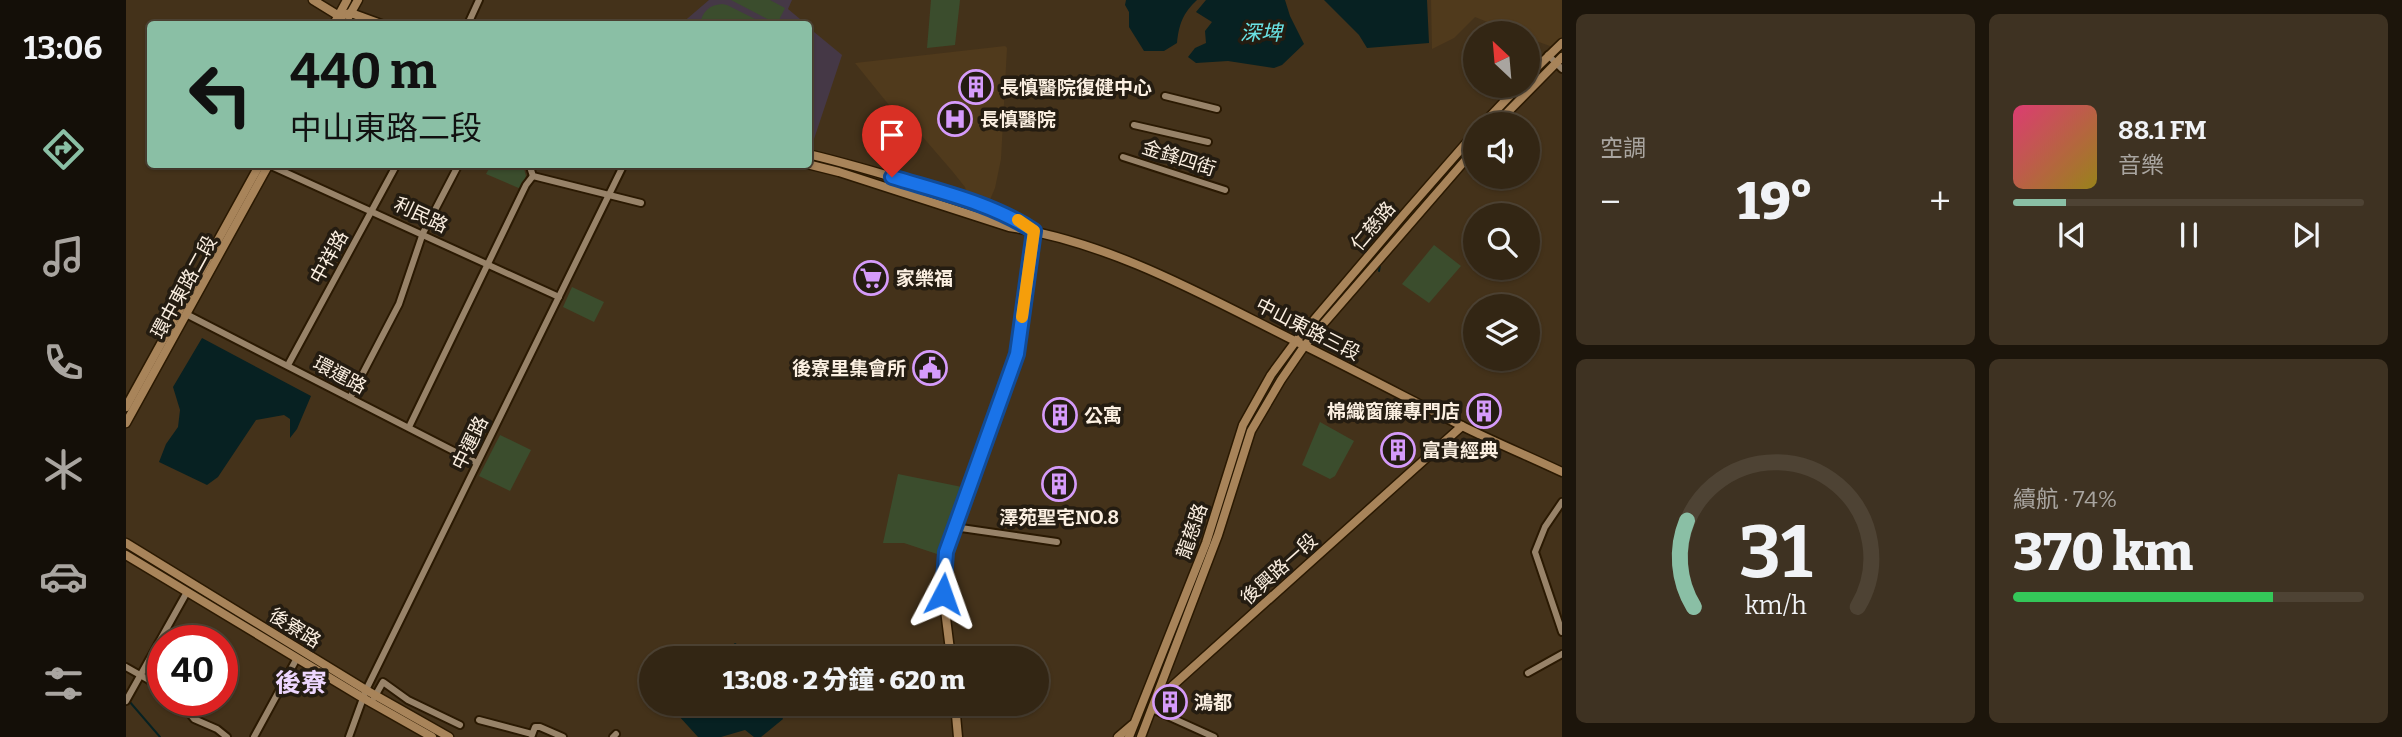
<!DOCTYPE html>
<html lang="zh-TW">
<meta charset="utf-8">
<style>
:root{--surface:#332614;--page:#3e3222;--text:#f1f3f6;--muted:#a9a5a0;--line:#4e4334;--accent:#8abfa5}
body{margin:0;font-family:Bitter,"Noto Sans TC",serif;background:var(--page);color:var(--text);height:100vh;display:flex;flex-direction:column;font-size:26px;white-space:nowrap}
*{box-sizing:border-box;margin:0}
p{font-size:23px;color:var(--muted)}
.icon{flex:none;width:38px;height:38px;fill:none;stroke:currentColor;stroke-width:2;stroke-linecap:round;stroke-linejoin:round}
.map{position:relative;flex:1;overflow:hidden}
.sheet{display:flex;flex-direction:column;gap:14px;padding:14px;background:#1c150b;width:840px}
.sheet>*{flex:none}
.banner{position:absolute;left:21px;top:21px;width:665px;height:147px;border-radius:7px;box-shadow:0 2px 5px #0004,0 0 0 2px var(--line);background:#8abfa5;color:#111;overflow:hidden}
.needle{width:46px;rotate:334deg}
.tools{position:absolute;left:1337px;top:21px;display:grid;gap:14px}
.tools a{display:grid;place-items:center;width:77px;height:77px;border-radius:50%;background:var(--surface);box-shadow:0 2px 5px #0004,0 0 0 2px var(--line);font-size:35px}
.speed{position:absolute;left:21px;top:625px;display:flex;gap:14px;font-size:35px;font-weight:700;text-align:center}
.speed>*{display:grid;place-content:center;width:91px;height:91px;border-radius:50%;background:var(--surface);box-shadow:0 2px 5px #0004,0 0 0 2px var(--line);line-height:1}
.speed .limit{border:10px solid #d22;background:#fff;color:#111}
.pin{position:absolute;display:grid;place-items:center;width:60px;height:60px;color:#fff;margin:-72px -30px;border-radius:50% 50% 50% 0;rotate:-45deg;box-shadow:0 0 7px #0007}
.pin .icon{rotate:45deg}
.me{position:absolute;width:77px;margin:-38px;rotate:4deg;stroke-linejoin:round;filter:drop-shadow(0 0 5px #0008)}
.turn{display:flex;align-items:center;gap:24px;height:147px;padding:0 28px;font-size:32px}
.turn .icon{width:91px;height:91px;stroke-width:2.5}
.turn b{display:block;font-size:49px;line-height:60px}
.big{font-size:52px;font-weight:800;line-height:1.1}
.sheet .card{flex:1;display:flex;flex-direction:column;justify-content:center;gap:10px;min-width:0;padding:0 24px;border-radius:10px;background:var(--page)}
.sheet .dial{align-items:center;gap:0}
.dial svg{height:182px;overflow:visible;fill:none;stroke:var(--line);stroke-width:7;stroke-linecap:round;text-anchor:middle}
.dial text{fill:var(--text);stroke:none}
.song{display:flex;align-items:center;gap:21px}
.cover{width:84px;height:84px;border-radius:10px;background:linear-gradient(135deg,hsl(340 70% 55%),hsl(50 70% 35%))}
.played{height:7px;border-radius:4px;background:linear-gradient(90deg,var(--accent) 15%,var(--line) 15%)}
.keys{display:flex;justify-content:space-around;direction:ltr}
.heat{display:flex;justify-content:space-between;align-items:center;font-size:38px;direction:ltr}
.charge{height:10px;border-radius:5px;background:linear-gradient(90deg,#34c759 74%,var(--line) 0)}
.sheet .tiles{flex:1;display:grid;gap:14px;grid-template-columns:repeat(2,1fr)}
.trip{position:absolute;left:513px;top:646px;width:410px;height:70px;border-radius:35px;background:var(--surface);box-shadow:0 2px 5px #0004,0 0 0 2px var(--line);font-weight:800;line-height:70px;text-align:center}
main{display:flex;flex:1;min-height:0}
.dock{display:flex;flex-direction:column;width:126px;justify-content:space-around;align-items:center;background:#140f08;color:var(--muted)}
.dock .icon{width:49px;height:49px}
.dock .selected{color:var(--accent)}
.dock b{font-size:32px;color:var(--text)}
.map>svg:first-child{display:block}
.built{fill:#503a1c}
.education{fill:#453846}
.green{fill:#3b4d2d}
.water{fill:#072122}
.lines{fill:none;stroke-linecap:round;stroke-linejoin:round}
.stream{stroke:#072122;stroke-width:2}
.street-casing{stroke:#2a1902;stroke-width:10}
.secondary-casing{stroke:#2a1902;stroke-width:11}
.street{stroke:#988369;stroke-width:6}
.secondary{stroke:#a8845a;stroke-width:8}
.route-casing{stroke:#114b97;stroke-width:18}
.route{stroke:#1a73e8;stroke-width:12}
.slow{stroke:#f59e0b;stroke-width:12}
.labels{text-anchor:middle;dominant-baseline:central;stroke-width:7;stroke-linejoin:round;paint-order:stroke}
.poi-label{font-size:19px;font-weight:bold;fill:#fbefe1;stroke:#241c11;text-anchor:start}
.street-label{font-size:19px;fill:#fbefe1;stroke:#241c11}
.water-label{font-size:21px;font-style:italic;fill:#6ae3e5;stroke:#241c11}
.district-label{font-size:26px;font-weight:bold;fill:#edd6fe;stroke:#241c11}
</style>
<main>
<nav class="dock">
<b>13:06</b>
<svg class="icon selected" aria-label="directions" viewBox="0 0 24 24"><path d="M12 3l9 9-9 9-9-9zM9 14v-3h6M13 9l2 2-2 2"/></svg>
<svg class="icon" aria-label="music" viewBox="0 0 24 24"><path d="M9 18V5l10-2v13"/><circle cx="6" cy="18" r="3"/><circle cx="16" cy="16" r="3"/></svg>
<svg class="icon" aria-label="phone" viewBox="0 0 24 24"><path d="M5 4h4l2 5-3 2q2 4 5 5l2-3 5 2v4C11 20 4 13 5 4z"/></svg>
<svg class="icon" aria-label="climate" viewBox="0 0 24 24"><path d="M12 3v18M4 7l16 10M4 17L20 7"/></svg>
<svg class="icon" aria-label="car" viewBox="0 0 24 24"><path d="M5 17H2v-5l4-1 3-4h7l3 4 3 1v5h-3M9 17h6M6 11h13"/><circle cx="7" cy="17" r="2"/><circle cx="17" cy="17" r="2"/></svg>
<svg class="icon" aria-label="filters" viewBox="0 0 24 24"><path d="M4 7h16M4 17h16"/><circle cx="9" cy="7" r="2"/><circle cx="15" cy="17" r="2"/></svg>
</nav>
<div class="map">
<svg width="1436" height="737" viewBox="0 0 1436 737">
<rect width="100%" height="100%" fill="#44321a"/>
<!-- built -->
<g class="built">
<polygon points="1305,0 1436,0 1436,45 1432,49 1402,38 1402,33 1389,33 1349,17 1328,38 1306,49"/>
<polygon points="879,46 881,48 875,159 869,188 863,202 841,195 839,187 827,172 771,107 767,110 729,63"/>
</g>
<!-- education -->
<g class="education">
<polygon points="583,0 666,0 662,9 680,24 555,24"/>
<polygon points="682,27 716,55 687,142 682,141"/>
</g>
<!-- green -->
<g class="green">
<polygon points="605,0 644,0 659,8 651,24"/>
<polygon points="805,0 834,0 829,45 801,48"/>
<path d="M596,4l5,1 38,19h-65c2,-12 9,-19 22,-20z"/>
<polygon points="365,165 397,165 400,176 395,189 360,174"/>
<polygon points="1308,245 1335,266 1303,303 1276,284"/>
<polygon points="446,287 478,302 468,322 437,307"/>
<polygon points="1194,422 1228,441 1209,476 1204,479 1176,465"/>
<polygon points="374,435 405,450 384,491 353,476"/>
<polygon points="772,474 836,487 814,555 778,543 757,543"/>
</g>
<!-- water -->
<g class="water">
<path d="M1000,0h71c-14,13 -18,24 -20,43l-13,8h-20l-15,-24v-15l-4,-7z"/>
<polygon points="1080,0 1159,0 1164,16 1178,44 1156,65 1148,68 1102,61 1070,63 1062,57 1069,48 1080,43 1079,31 1086,22 1070,12"/>
<polygon points="1198,0 1301,0 1303,43 1241,48 1233,35"/>
<polygon points="76,338 185,396 171,429 164,438 164,419 158,415 130,420 92,477 81,485 33,462 40,444 52,427 54,410 47,387"/>
<polygon points="609,643 631,656 632,658 591,658"/>
<polygon points="542,704 650,704 657,719 635,737 628,737 619,730 595,737 572,737"/>
</g>
<g class="lines">
<!-- stream -->
<g class="stream">
<polyline points="1253,271 1254,265"/>
<polyline points="3,701 34,737"/>
</g>
<!-- street casing -->
<g class="street-casing">
<g id="street">
<polyline points="342,24 353,0"/>
<polyline points="1422,55 1436,69"/>
<polyline points="1039,96 1091,109"/>
<polyline points="1008,125 1082,142"/>
<polyline points="997,157 1099,190"/>
<polyline points="403,164 407,176 515,203"/>
<polyline points="143,165 433,297"/>
<polyline points="62,315 351,463"/>
<polyline points="162,365 271,164"/>
<polyline points="224,398 273,304 297,233 333,164"/>
<polyline points="283,427 400,185 407,176"/>
<polyline points="1436,502 1419,527 1409,552 1436,632"/>
<polyline points="828,527 931,542"/>
<polyline points="0,667 37,688"/>
<polyline points="1402,673 1436,654"/>
<polyline points="248,698 257,682 282,700 334,725"/>
<polyline points="53,700 68,719 91,729 101,737"/>
<polyline points="0,701 61,592"/>
<polyline points="1026,709 1088,737"/>
<polyline points="353,720 406,734"/>
<polyline points="406,735 409,727 414,727 437,737"/>
<polyline points="128,737 171,658"/>
<polyline points="223,737 240,690 498,164"/>
<polyline points="487,737 490,734"/>
</g>
</g>
<!-- secondary casing -->
<g class="secondary-casing">
<g id="secondary">
<polyline points="187,0 213,16 218,24"/>
<polyline points="213,16 225,13 255,24"/>
<polyline points="223,16 232,0"/>
<polyline points="208,24 221,0"/>
<polyline points="1402,76 1436,43"/>
<polyline points="1357,124 1393,86"/>
<polyline points="1370,124 1436,57"/>
<path d="M682,154c38,9 75,20 111,31 39,12 78,22 112,44"/>
<path d="M681,164l32,8 170,55c103,16 194,68 286,114 55,27 110,56 165,84 34,17 68,31 102,47"/>
<polyline points="0,407 134,164"/>
<polyline points="0,423 143,164"/>
<polyline points="0,543 240,690 323,737"/>
<polyline points="0,555 237,698 306,737"/>
<polyline points="825,658 817,594 820,552 891,354 908,231"/>
<polyline points="1031,703 1044,688 1336,426"/>
<polyline points="829,704 832,737"/>
<polyline points="992,737 1006,725"/>
<polyline points="1003,737 1080,543 1117,425 1145,375 1170,341 1279,213 1349,133"/>
<polyline points="1015,737 1092,535 1125,431 1155,380 1179,345 1349,149"/>
</g>
</g>
<!-- street -->
<use href="#street" class="street"/>
<!-- secondary -->
<use href="#secondary" class="secondary"/>
</g>
<g class="lines">
<!-- route casing -->
<g class="route-casing">
<path id="route" d="M766,177c49,15 99,26 142,54l-17,123 -71,198 -3,42"/>
</g>
<!-- route -->
<use href="#route" class="route"/>
<!-- slow -->
<polyline class="slow" points="892,220 908,231 896,317"/>
</g>
<!-- icons -->
<defs>
<g id="building-ring" transform="scale(1.75)"><circle r="9.5" fill="#241c11" stroke="#d59bfa" stroke-width="1.5"/><path d="M-4-6H4V6H1V3H-1V6H-4ZM-2.5-4.3h1.7v1.8h-1.7ZM.8-4.3h1.7v1.8H.8ZM-2.5-1h1.7V.8h-1.7ZM.8-1h1.7V.8H.8Z" fill="#d59bfa"/></g>
<g id="hospital-ring" transform="scale(1.75)"><circle r="9.5" fill="#241c11" stroke="#d59bfa" stroke-width="1.5"/><path d="M-5-5h3v3.5h4V-5h3V5h-3V1.5h-4V5h-3Z" fill="#d59bfa"/></g>
<g id="supermarket-ring" transform="scale(1.75)"><circle r="9.5" fill="#241c11" stroke="#d59bfa" stroke-width="1.5"/><path d="M-6-5.5h2.5l.6 2H6L4.5 2H-2.5L-4.4-4H-6ZM-1.5 3.2a1.3 1.3 0 1 0 .1 0ZM3 3.2a1.3 1.3 0 1 0 .1 0Z" fill="#d59bfa"/></g>
<g id="civic-ring" transform="scale(1.75)"><circle r="9.5" fill="#241c11" stroke="#d59bfa" stroke-width="1.5"/><path d="M-.6-6.5H3V-4.5H.6V-3L4-1V1h2V6H-6V1h2V-1L-.6-3ZM-1.2 2.5V6h2.4V2.5Z" fill="#d59bfa"/></g>
</defs>
<g fill-rule="evenodd">
<use href="#building-ring" x="850" y="87"/>
<use href="#hospital-ring" x="829" y="119"/>
<use href="#supermarket-ring" x="745" y="278"/>
<use href="#civic-ring" x="804" y="368"/>
<use href="#building-ring" x="1358" y="411"/>
<use href="#building-ring" x="934" y="415"/>
<use href="#building-ring" x="1272" y="450"/>
<use href="#building-ring" x="933" y="484"/>
<use href="#building-ring" x="1044" y="702"/>
</g>
<g class="labels">
<!-- poi labels -->
<g class="poi-label">
<text x="874" y="87">長慎醫院復健中心</text>
<text x="854" y="119">長慎醫院</text>
<text x="770" y="278">家樂福</text>
<text x="780" y="368" text-anchor="end">後寮里集會所</text>
<text x="1334" y="411" text-anchor="end">棉織窗簾專門店</text>
<text x="958" y="415">公寓</text>
<text x="1296" y="450">富貴經典</text>
<text x="933" y="517" text-anchor="middle">澤苑聖宅NO.8</text>
<text x="1068" y="702">鴻都</text>
</g>
<!-- street labels -->
<g class="street-label">
<text transform="translate(1053 158) rotate(18)">金鋒四街</text>
<text transform="translate(295 215) rotate(25)">利民路</text>
<text transform="translate(1247 226) rotate(-50)">仁慈路</text>
<text transform="translate(203 257) rotate(-61)">中祥路</text>
<text transform="translate(58 287) rotate(-61)">環中東路二段</text>
<text transform="translate(1182 329) rotate(27)">中山東路三段</text>
<text transform="translate(214 375) rotate(28)">環運路</text>
<text transform="translate(344 443) rotate(-64)">中運路</text>
<text transform="translate(1066 531) rotate(-71)">龍慈路</text>
<text transform="translate(1153 569) rotate(-42)">後興路一段</text>
<text transform="translate(169 628) rotate(32)">後寮路</text>
</g>
<!-- water labels -->
<g class="water-label">
<text x="1135" y="33">深埤</text>
</g>
<!-- district labels -->
<g class="district-label">
<text x="175" y="683">後寮</text>
</g>
</g>
</svg>
<div class="tools">
<a><svg class="needle" viewBox="-14 -14 28 28"><path d="M0-13l5 13h-10z" fill="#e53935"/><path d="M0 13l5-13h-10z" fill="#a9a5a0"/></svg></a>
<a><svg class="icon" aria-label="sound" viewBox="0 0 24 24"><path d="M4 9h4l5-4v14l-5-4H4zM17 9q2 3 0 6"/></svg></a>
<a><svg class="icon" aria-label="search" viewBox="0 0 24 24"><circle cx="10" cy="10" r="6"/><path d="M15 15l6 6"/></svg></a>
<a><svg class="icon" aria-label="layers" viewBox="0 0 24 24"><path d="M12 4l9 5-9 5-9-5zM3 14l9 5 9-5"/></svg></a>
</div>
<div class="speed"><div class="limit">40</div></div>
<div class="pin" style="left:766px;top:177px;background:#d93025"><svg class="icon" aria-label="arrive" viewBox="0 0 24 24"><path d="M6 21V4h12l-3 4 3 4H6"/></svg></div>
<svg class="me" style="left:817px;top:594px" viewBox="-20 -20 40 40"><path d="M0-17L14 15 0 8-14 15z" fill="#1a73e8" stroke="#fff" stroke-width="4"/></svg>
<div class="trip">13:08 · 2 分鐘 · 620 m</div>
<div class="banner">
<div class="turn"><svg class="icon" aria-label="left" viewBox="0 0 24 24"><path d="M17 20v-9H6M10 6l-5 5 5 5"/></svg><div><b>440 m</b>中山東路二段</div></div>
</div>
</div>
<section class="sheet">
<div class="tiles">
<div class="card"><p>空調</p>
<div class="heat"><a>−</a><b class="big">19°</b><a>+</a></div>
</div>
<div class="card">
<div class="song"><i class="cover"></i><div><b>88.1 FM</b><p>音樂</p></div></div>
<div class="played"></div>
<div class="keys"><svg class="icon" aria-label="previous" viewBox="0 0 24 24"><path d="M18 5L8 12l10 7zM5 5v14"/></svg><svg class="icon" aria-label="pause" viewBox="0 0 24 24"><path d="M8 5v14M16 5v14"/></svg><svg class="icon" aria-label="next" viewBox="0 0 24 24"><path d="M6 5l10 7-10 7zM19 5v14"/></svg></div>
</div>
<div class="card dial"><svg viewBox="0 0 100 80">
<path d="M14 69A42 42 0 1 1 86 69"/>
<path d="M14 69A42 42 0 0 1 11 31" stroke="#8abfa5"/>
<text x="50" y="56" font-size="32" font-weight="700">31</text>
<text x="50" y="72" font-size="11">km/h</text>
</svg></div>
<div class="card"><p>續航 · 74%</p><b class="big">370 km</b><div class="charge"></div></div>
</div>
</section>
</main>
